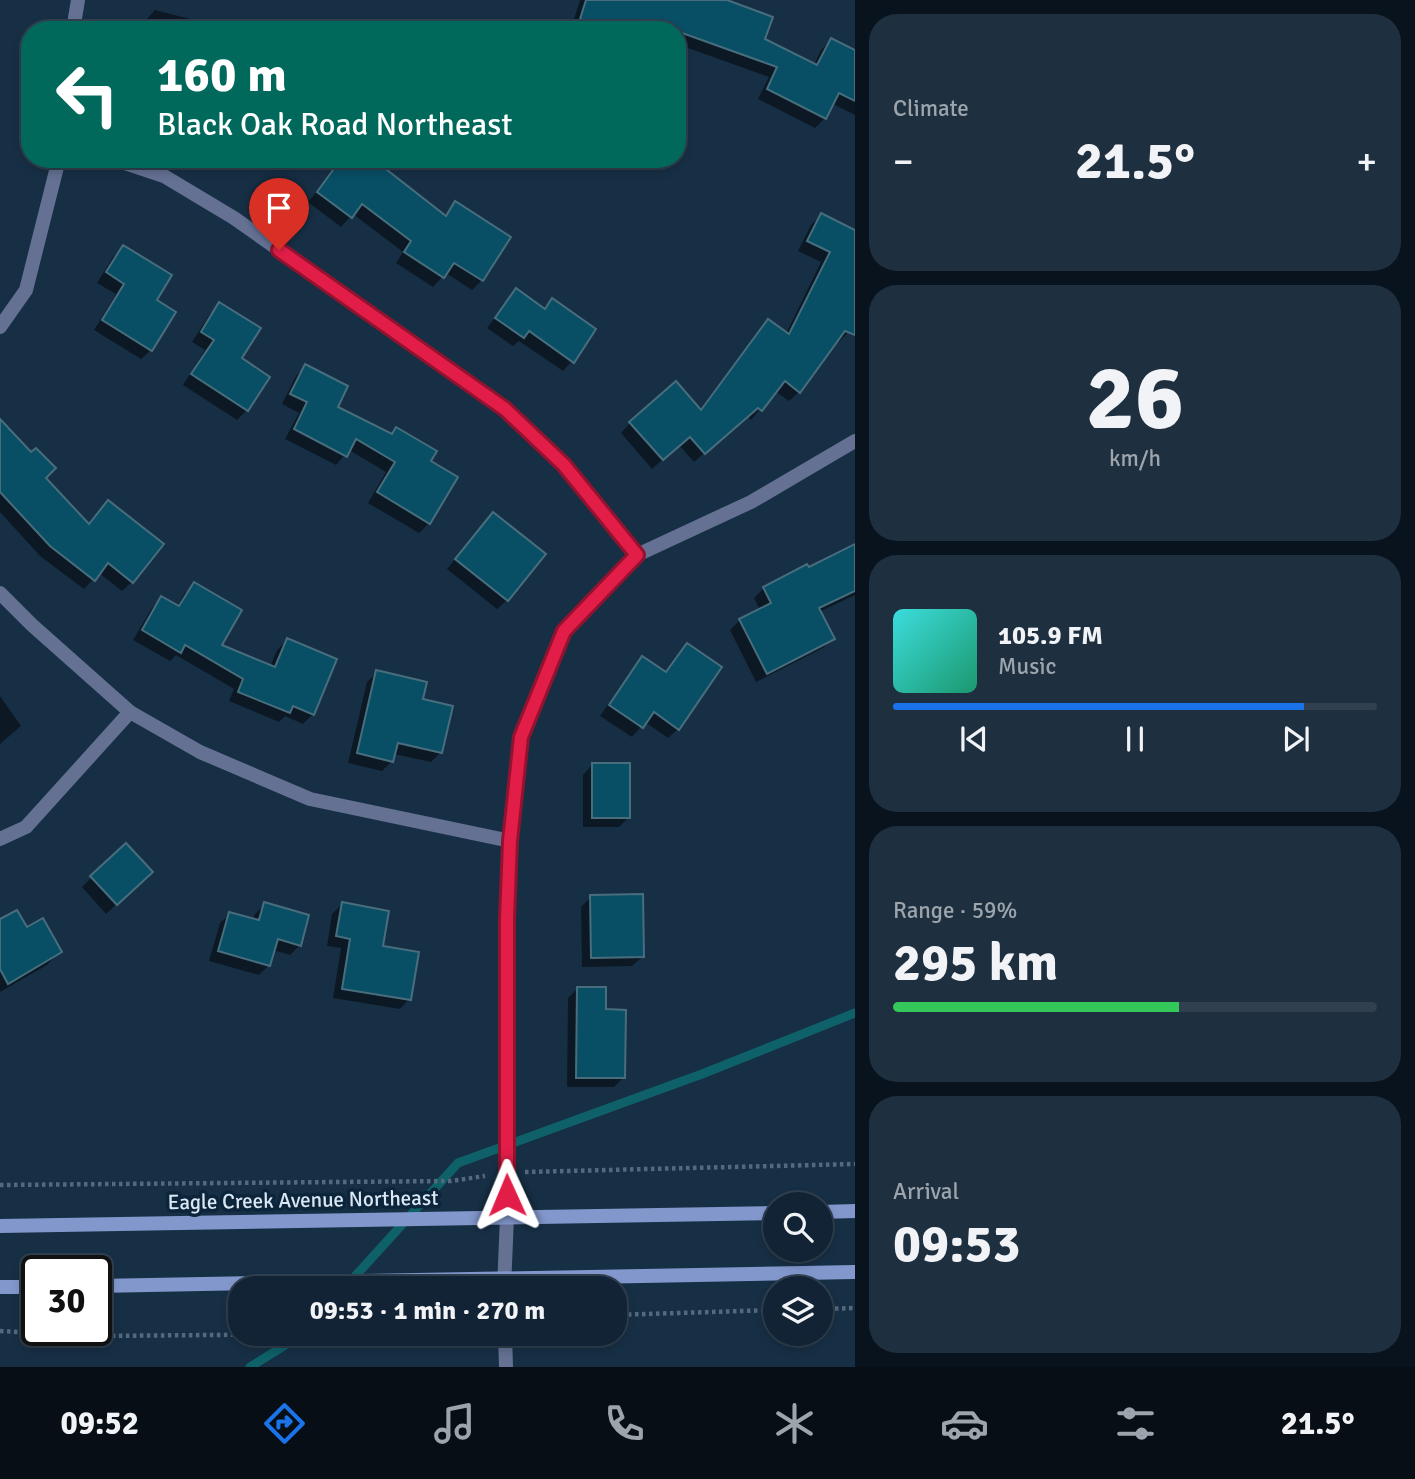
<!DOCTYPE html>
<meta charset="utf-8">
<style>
:root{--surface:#112334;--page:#1e2f40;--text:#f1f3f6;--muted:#9ca4ac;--line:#30404f;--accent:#1a73e8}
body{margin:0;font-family:Signika,sans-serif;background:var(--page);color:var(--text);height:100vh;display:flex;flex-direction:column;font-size:26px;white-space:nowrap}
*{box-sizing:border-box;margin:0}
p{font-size:23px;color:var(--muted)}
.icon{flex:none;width:38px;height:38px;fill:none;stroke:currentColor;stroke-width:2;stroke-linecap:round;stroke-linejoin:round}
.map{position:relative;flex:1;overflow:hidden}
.details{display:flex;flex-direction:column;gap:14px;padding:14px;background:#09131d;width:560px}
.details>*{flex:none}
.banner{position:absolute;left:21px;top:21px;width:665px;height:147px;border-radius:28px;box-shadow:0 4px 10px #0003,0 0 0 2px var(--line);background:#00695c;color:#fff;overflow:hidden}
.controls{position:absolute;left:763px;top:1192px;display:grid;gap:14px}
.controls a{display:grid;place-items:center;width:70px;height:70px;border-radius:50%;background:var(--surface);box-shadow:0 4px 10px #0003,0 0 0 2px var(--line);font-size:35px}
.speed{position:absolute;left:21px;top:1255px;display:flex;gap:14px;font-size:35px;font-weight:700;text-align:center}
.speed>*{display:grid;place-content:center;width:91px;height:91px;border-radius:50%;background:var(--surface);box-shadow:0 4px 10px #0003,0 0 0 2px var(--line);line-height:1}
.speed .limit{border:4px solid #111;border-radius:10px;background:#fff;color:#111}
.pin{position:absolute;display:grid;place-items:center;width:60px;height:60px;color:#fff;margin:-72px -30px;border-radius:50% 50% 50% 0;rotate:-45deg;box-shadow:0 0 7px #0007}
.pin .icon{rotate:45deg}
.me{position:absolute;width:77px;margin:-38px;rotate:359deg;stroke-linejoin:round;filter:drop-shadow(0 0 5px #0008)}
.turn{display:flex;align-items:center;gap:24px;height:147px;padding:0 21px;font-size:32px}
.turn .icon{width:91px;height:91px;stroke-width:2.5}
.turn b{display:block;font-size:49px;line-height:60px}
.big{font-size:52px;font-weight:700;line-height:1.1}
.details .widget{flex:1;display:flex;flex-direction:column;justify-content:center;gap:10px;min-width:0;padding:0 24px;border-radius:28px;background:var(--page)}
.details .dial{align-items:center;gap:0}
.dial b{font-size:91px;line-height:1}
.song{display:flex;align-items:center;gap:21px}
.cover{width:84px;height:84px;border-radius:10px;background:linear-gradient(135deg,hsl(180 70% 55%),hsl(160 70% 35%))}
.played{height:7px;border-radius:4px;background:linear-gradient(90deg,var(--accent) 85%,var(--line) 85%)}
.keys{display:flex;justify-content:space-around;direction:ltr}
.heat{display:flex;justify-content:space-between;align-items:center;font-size:38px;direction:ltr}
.charge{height:10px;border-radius:5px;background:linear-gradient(90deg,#34c759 59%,var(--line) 0)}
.trip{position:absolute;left:228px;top:1276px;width:399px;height:70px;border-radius:28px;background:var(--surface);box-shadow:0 4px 10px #0003,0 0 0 2px var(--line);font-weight:700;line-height:70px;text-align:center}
.menu{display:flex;height:112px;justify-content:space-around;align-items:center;background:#070e15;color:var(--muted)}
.menu .icon{width:49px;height:49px}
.menu .selected{color:var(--accent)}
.menu b{font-size:32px;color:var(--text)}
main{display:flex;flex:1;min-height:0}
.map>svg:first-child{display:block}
.shadow{fill:#0007}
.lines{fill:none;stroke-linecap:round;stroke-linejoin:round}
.stream{stroke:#0f6169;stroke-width:9}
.building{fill:#084e65;stroke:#486e7d;stroke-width:2}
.path{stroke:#55697d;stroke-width:4.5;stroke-dasharray:3.5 3.5;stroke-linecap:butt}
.minor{stroke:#647193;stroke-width:14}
.secondary{stroke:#8297cc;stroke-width:14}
.route-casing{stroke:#92132f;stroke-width:18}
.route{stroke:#e11d48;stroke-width:12}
.labels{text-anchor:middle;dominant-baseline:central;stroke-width:7;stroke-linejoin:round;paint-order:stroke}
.street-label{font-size:21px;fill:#dae8f6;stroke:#0d253a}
</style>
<main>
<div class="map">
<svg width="855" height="1367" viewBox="0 0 855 1367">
<rect width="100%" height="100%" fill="#172f45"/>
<!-- shadow -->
<g class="shadow">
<polygon points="580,0 722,0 763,40 814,65 821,50 831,40 855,52 855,115 833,104 825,118 815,128 758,99 769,77 677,44 677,30 571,29"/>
<polygon points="155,10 218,26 217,30 143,30 146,20"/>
<polygon points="249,159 265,159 260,165"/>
<polygon points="342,161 444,216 456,203 509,238 482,280 472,290 446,273 433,287 396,263 403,252 353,214 341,227 308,202"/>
<polygon points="821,215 855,232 855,319 848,332 839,342 836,340 799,392 789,401 775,391 751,420 747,416 694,462 679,445 652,469 621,433 630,423 699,411 759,331 769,321 786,334 821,262 798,251 811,225"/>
<polygon points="123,247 151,350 141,359 94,330 116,294 97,283 113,257"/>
<polygon points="516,290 544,310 553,301 572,361 563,371 519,341 513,346 487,328"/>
<polygon points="220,304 239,359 247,410 237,420 183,385 205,350 192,342 210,314"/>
<polygon points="305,366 335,408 390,435 396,429 429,461 429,523 419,533 368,503 386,472 349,450 336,465 285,439 299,413 282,404 296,376"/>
<polygon points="0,431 44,478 132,582 122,591 99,573 84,589 40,556 0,512"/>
<polygon points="493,514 507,600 497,609 447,569"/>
<polygon points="855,546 855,595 819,612 833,639 823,648 756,682 730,630 740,620 760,610 754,598 764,588"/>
<polygon points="194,584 219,646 270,667 277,650 287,640 313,714 303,724 285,716 279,722 229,701 234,689 176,655 170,661 133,640 152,608 161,598 177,607 184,594"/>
<polygon points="687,645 678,729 668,738 645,722 632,737 600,716 633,668 642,658 665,673"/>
<polygon points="377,672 421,700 440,753 431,762 394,754 392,761 382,771 348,763 367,682"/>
<polygon points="0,696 21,726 0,744"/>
<polygon points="592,765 629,817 619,827 583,827 583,775"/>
<polygon points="92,877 141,881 106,914 82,887"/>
<polygon points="591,897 642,957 632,966 582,967 581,907"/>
<polygon points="265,904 300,945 290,955 273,950 269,965 259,975 209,961 220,923 230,914 253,920 255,914"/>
<polygon points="342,904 381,948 409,999 400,1009 333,998 341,948 327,946 332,914"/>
<polygon points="0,921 26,929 59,952 47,965 0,992"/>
<polygon points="577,989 604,1011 624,1077 614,1087 567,1087 568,998"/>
</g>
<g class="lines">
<!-- stream -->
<g class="stream">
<polyline points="349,1283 458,1163 702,1074 855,1013"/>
<polyline points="250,1367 303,1334"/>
</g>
</g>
<!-- building -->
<g class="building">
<polygon points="586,0 727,0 773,17 765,39 817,65 831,38 855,50 855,101 839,93 826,119 767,89 777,67 646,20 642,30 613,30 580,19"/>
<polygon points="341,159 373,159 446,216 455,201 511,237 483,281 454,263 444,278 404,252 411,241 362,204 352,218 317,192"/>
<polygon points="821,213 855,230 855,335 845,331 800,393 785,381 762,411 758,408 705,454 690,437 663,460 629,422 676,381 701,410 768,319 789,334 830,252 807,241"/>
<polygon points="123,245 172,275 157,300 176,312 152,351 102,320 124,284 106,272"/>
<polygon points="516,288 545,309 552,298 596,329 574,363 529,331 524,338 495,318"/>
<polygon points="219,302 261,328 242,358 270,377 248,411 191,374 214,340 201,332"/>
<polygon points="305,364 348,386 338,407 392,434 396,427 437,451 431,461 458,477 430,524 377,492 395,462 356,439 347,457 294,429 307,402 290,394"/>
<polygon points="0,419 31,452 36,448 56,468 46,478 89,524 108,500 164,544 133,583 108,563 95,581 50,546 0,492"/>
<polygon points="493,512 546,554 508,601 455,559"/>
<polygon points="855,544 855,591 819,608 835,639 767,674 739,619 771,603 763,587 807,564 809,567"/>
<polygon points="194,582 242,610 222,645 275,667 287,638 337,659 314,715 293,706 290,713 238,692 243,679 185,645 181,653 142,630 161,596 179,606"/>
<polygon points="687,643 722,667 679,730 654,712 643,728 609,705 642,656 666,672"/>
<polygon points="376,670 427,682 423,699 453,706 442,753 398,743 393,762 357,753"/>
<rect x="592" y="763" width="38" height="55"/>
<polygon points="126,843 153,872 117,905 90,876"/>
<polygon points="643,894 644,957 591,958 590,895"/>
<polygon points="264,902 309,915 301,946 278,939 270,966 218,951 229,912 259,920"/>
<polygon points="342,902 389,911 383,946 419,952 411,1000 342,989 350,939 336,936"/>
<polygon points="17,910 27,927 43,918 62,952 8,984 0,969 0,919"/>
<polygon points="577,987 606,987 606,1009 626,1010 625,1078 576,1078"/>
</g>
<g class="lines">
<!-- path -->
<g class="path">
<polyline points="525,1172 855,1164"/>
<polyline points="0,1185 451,1181 485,1176"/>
<polyline points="821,1309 855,1308"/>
<polyline points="614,1315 775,1310"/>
<polyline points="0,1331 94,1336 330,1334"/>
</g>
<!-- minor -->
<g class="minor">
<polyline points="73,30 78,0"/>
<polyline points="113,159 164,176 234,218 505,409 564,465 637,555"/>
<polyline points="0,327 26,290 59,159"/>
<polyline points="0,593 32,625 130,712 200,752 310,799 510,841"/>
<polyline points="0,839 26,827 130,712"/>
<polyline points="504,1288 507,1217 506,995 510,841 521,737 564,631 637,555 751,502 855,441"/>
<polyline points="505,1334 506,1367"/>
</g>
<!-- secondary -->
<g class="secondary">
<polyline points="821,1212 855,1211"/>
<polyline points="0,1226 775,1213"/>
<polyline points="96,1286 855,1272"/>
<polyline points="0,1287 37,1287"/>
</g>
</g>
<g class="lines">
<!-- route casing -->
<g class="route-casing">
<polyline id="route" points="279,250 505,409 564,465 637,555 564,631 521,737 510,841 507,919 507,1195"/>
</g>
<!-- route -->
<use href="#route" class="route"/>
</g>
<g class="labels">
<!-- street labels -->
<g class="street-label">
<text transform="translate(303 1200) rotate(-1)">Eagle Creek Avenue Northeast</text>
</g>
</g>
</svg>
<div class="controls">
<a><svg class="icon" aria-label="search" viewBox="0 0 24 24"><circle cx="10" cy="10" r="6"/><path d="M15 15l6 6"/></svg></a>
<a><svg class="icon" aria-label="layers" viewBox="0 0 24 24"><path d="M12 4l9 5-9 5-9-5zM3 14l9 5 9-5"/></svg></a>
</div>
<div class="speed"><div class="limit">30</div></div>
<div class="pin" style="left:279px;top:250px;background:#d93025"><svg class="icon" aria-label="arrive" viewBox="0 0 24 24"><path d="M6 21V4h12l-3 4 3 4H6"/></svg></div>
<svg class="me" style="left:507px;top:1195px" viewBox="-20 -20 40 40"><path d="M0-17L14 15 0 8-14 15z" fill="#e11d48" stroke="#fff" stroke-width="4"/></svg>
<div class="trip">09:53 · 1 min · 270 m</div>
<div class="banner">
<div class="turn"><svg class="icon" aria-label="left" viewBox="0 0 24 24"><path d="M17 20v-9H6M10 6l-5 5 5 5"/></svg><div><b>160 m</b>Black Oak Road Northeast</div></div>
</div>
</div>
<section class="details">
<div class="widget"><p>Climate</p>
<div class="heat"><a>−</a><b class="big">21.5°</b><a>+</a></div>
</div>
<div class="widget dial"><b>26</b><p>km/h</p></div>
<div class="widget">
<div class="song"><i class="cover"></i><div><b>105.9 FM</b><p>Music</p></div></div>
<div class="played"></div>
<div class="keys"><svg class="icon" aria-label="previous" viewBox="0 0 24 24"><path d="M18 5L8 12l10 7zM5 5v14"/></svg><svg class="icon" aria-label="pause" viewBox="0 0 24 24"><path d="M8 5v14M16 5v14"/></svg><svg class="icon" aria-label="next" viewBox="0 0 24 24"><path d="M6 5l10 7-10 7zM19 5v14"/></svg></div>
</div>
<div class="widget"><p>Range · 59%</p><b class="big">295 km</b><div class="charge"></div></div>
<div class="widget"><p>Arrival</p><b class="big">09:53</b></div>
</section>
</main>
<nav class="menu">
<b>09:52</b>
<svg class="icon selected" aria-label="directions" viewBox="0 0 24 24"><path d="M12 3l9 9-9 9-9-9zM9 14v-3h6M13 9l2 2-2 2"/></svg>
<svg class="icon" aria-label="music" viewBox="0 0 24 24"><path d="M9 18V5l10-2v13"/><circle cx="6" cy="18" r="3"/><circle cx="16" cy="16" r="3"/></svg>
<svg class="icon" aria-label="phone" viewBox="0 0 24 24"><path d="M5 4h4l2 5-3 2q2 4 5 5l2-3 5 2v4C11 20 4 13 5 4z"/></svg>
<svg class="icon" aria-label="climate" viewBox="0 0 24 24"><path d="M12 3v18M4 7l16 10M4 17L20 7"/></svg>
<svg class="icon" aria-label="car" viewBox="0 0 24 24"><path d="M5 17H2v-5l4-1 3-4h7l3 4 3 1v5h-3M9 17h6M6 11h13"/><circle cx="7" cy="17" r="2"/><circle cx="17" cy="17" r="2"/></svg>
<svg class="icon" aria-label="filters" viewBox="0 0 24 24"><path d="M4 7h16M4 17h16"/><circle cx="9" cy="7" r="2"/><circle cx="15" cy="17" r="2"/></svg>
<b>21.5°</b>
</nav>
